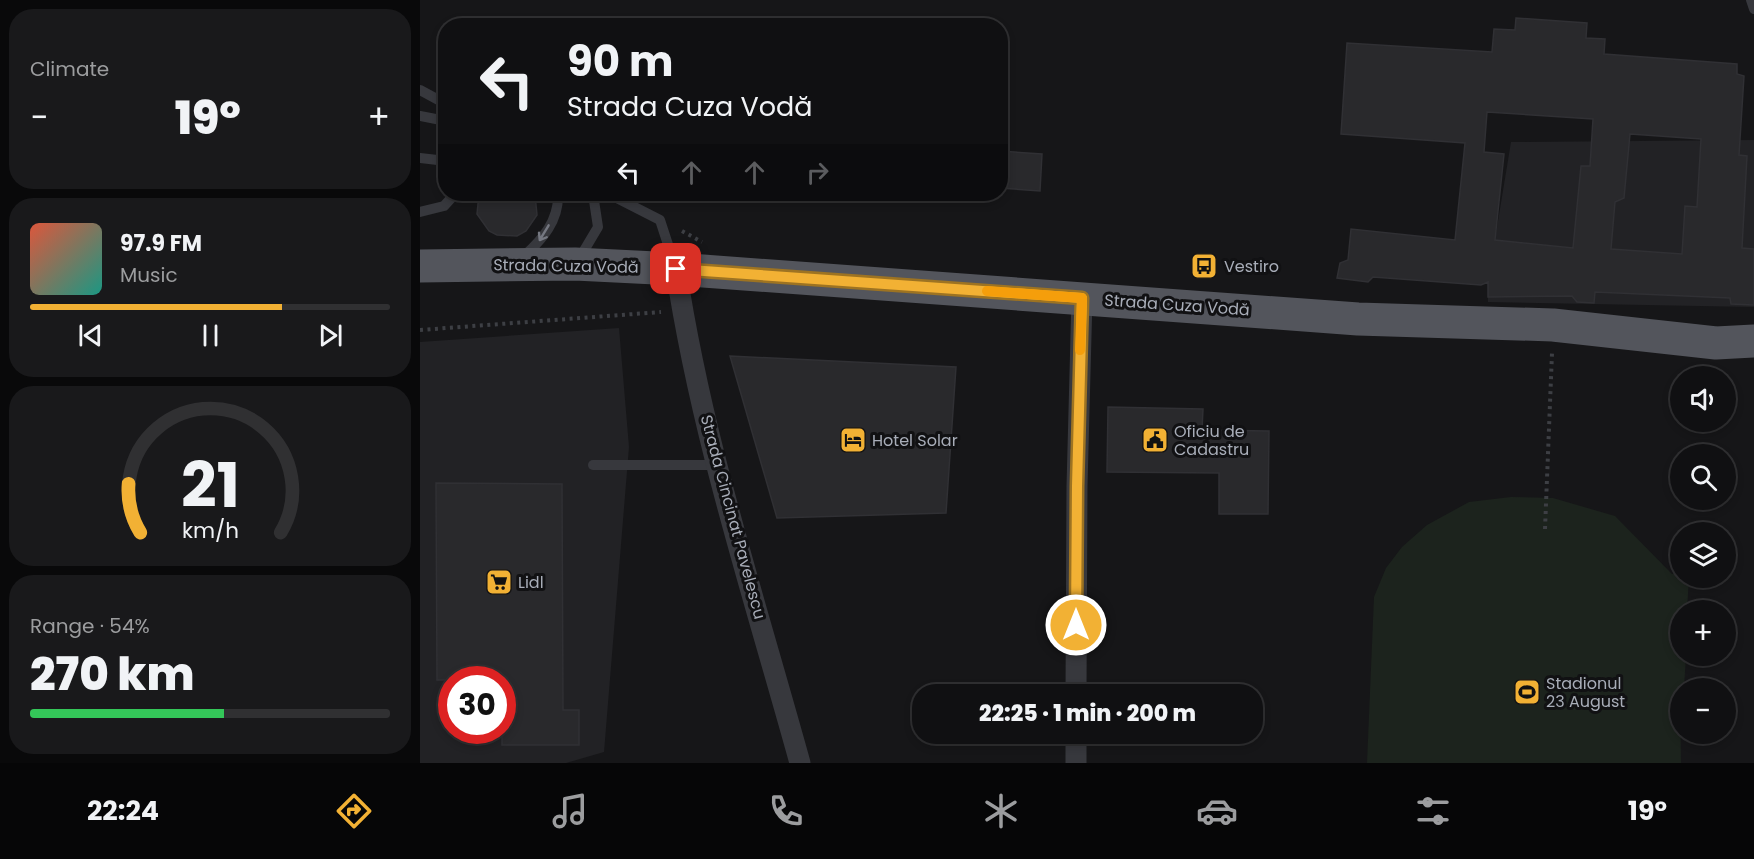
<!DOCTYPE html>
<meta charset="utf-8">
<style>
:root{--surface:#101012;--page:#19191b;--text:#f1f3f6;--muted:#9c9d9f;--line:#303032;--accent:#f2b134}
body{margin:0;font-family:Poppins,sans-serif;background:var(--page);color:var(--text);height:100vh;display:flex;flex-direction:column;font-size:22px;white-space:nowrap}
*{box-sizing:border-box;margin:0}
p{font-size:20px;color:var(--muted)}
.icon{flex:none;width:33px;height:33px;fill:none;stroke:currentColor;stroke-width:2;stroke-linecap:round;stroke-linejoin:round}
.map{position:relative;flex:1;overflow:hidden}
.sheet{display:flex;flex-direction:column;gap:9px;padding:9px;background:#09090a;width:420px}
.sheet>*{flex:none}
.top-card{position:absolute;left:18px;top:18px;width:570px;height:183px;border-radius:24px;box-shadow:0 3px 9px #0003,0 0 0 2px var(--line);background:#101012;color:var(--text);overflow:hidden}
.fabs{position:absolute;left:1250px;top:366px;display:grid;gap:12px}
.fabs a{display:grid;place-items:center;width:66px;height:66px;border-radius:50%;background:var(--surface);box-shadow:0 3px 9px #0003,0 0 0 2px var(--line);font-size:30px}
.speed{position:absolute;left:18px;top:666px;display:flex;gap:12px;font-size:30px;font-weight:700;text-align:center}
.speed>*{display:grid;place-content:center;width:78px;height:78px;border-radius:50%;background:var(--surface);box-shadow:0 3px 9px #0003,0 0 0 2px var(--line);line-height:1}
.speed .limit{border:9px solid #d22;background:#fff;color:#111}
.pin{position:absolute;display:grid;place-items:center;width:51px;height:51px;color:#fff;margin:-26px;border-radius:12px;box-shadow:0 3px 9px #0006}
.me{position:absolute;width:66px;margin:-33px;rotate:0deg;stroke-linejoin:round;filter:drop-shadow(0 0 4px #0008)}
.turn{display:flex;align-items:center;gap:21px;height:126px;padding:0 30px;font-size:27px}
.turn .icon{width:78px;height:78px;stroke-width:2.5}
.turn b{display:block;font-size:42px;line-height:51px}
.lanes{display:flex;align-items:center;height:57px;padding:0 30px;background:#0003;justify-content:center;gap:30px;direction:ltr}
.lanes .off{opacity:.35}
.big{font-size:45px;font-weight:800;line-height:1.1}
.sheet .widget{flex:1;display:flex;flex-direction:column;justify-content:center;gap:9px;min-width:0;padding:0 21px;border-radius:24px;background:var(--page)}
.sheet .dial{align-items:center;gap:0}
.dial svg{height:156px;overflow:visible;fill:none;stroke:var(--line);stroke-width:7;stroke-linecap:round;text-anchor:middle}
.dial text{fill:var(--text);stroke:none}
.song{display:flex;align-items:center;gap:18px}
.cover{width:72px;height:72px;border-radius:9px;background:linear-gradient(135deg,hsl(10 70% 55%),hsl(170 70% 35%))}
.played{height:6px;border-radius:3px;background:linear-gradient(90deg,var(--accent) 70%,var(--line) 70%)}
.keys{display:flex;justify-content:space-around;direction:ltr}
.heat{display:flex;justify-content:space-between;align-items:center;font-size:33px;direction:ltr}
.charge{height:9px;border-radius:4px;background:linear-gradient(90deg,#34c759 54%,var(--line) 0)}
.trip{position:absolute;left:492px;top:684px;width:351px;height:60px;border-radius:24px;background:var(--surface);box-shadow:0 3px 9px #0003,0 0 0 2px var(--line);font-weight:800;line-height:60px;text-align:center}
.dock{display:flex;height:96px;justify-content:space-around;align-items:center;background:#060607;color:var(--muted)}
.dock .icon{width:42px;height:42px}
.dock .on{color:var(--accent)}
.dock b{font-size:27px;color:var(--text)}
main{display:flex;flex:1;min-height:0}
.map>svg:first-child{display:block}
.built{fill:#222225;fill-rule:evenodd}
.green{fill:#1c231d}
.building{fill:#29292c;stroke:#303034;stroke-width:1.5;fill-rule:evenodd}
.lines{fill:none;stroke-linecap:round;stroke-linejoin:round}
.path{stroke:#3d3f44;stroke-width:4;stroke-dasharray:3 4.5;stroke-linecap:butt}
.service{stroke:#37383d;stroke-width:10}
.minor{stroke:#37383d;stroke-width:21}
.primary{stroke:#53555c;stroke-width:33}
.oneway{stroke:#757881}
.route-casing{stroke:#9d7322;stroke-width:15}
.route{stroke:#f2b134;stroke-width:10}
.slow{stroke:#f59e0b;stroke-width:10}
.labels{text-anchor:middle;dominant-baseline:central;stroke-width:6;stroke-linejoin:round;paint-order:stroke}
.street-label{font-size:16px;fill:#a8adb8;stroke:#111113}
.poi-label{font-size:16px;fill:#a8adb8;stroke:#111113;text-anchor:start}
</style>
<main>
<section class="sheet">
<div class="widget"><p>Climate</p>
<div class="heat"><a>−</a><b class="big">19°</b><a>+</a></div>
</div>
<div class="widget">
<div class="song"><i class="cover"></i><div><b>97.9 FM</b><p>Music</p></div></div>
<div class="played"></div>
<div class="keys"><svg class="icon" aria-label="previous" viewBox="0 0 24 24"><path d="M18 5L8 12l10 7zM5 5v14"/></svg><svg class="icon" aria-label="pause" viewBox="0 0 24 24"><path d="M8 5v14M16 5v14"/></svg><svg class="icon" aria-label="next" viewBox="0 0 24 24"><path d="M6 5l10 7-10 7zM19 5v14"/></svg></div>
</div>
<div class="widget dial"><svg viewBox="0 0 100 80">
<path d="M14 69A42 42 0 1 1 86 69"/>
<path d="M14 69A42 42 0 0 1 8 44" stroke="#f2b134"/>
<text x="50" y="56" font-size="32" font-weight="700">21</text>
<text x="50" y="72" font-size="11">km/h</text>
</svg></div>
<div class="widget"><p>Range · 54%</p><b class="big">270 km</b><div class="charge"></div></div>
</section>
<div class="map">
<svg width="1334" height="763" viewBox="0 0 1334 763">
<rect width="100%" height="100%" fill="#161618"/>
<!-- built -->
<g class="built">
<polygon points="1334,140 1334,307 1068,302 1068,282 1091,142"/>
<path d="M199,328l10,119 -25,305 -38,11h-146v-421zM32,680h50v50h-50z"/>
</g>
<!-- green -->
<polygon class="green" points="1091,497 1133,498 1195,516 1252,574 1260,573 1260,578 1269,578 1267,610 1260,610 1260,656 1266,656 1264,688 1260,688 1261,763 947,763 954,597 966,568 982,547 1007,525 1049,502"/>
<!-- building -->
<g class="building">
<path d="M1096,18l71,5 -1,15 19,1 -1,15 133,10v10l7,2 -5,79 8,1 -5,92 12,1v56l-23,-1 -1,-6 -135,-6 -1,11 -17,-1 -5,-6 -84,1v-15l-7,3 -108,-8 -5,5 -31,-4 3,-15 8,-3 3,-31 104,11 10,-97 -124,-9 6,-91 145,9 2,-23 21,1zM1067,112l106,7 -3,47h-9l-8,82 -78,-8 9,-86 -20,-2zM1210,134l71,5 -4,68 -12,-1 -3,48 -71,-5 4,-47 9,-4z"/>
<polygon points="580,151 622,154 620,191 580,188"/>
<polygon points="59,194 115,194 117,215 106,231 97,236 77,235 69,231 57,214"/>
<polygon points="310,356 536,367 526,513 357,518"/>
<polygon points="688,407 783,409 782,430 849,431 848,514 799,514 799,473 687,472"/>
<polygon points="16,483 142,484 143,710 159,710 159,745 82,745 82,680 17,680"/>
</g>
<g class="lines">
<!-- path -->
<g class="path">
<polyline points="262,231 282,242"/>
<polyline points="0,330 241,312"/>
<polyline points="1125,529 1132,353"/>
</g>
<!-- service -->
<g class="service">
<polyline points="1331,0 1334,9"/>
<polyline points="0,90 26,104"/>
<polyline points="0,116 26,121"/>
<polyline points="0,158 26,161"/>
<polyline points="189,194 240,220 255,266"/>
<polyline points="0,212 24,206 35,194"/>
<path d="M104,256c19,-17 35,-36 34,-62"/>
<polyline points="159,259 178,227 173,194"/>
<polyline points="173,465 297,465"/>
</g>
<!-- minor -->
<g class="minor">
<path d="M256,269c25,167 79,331 124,494"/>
<polyline points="656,694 657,486 662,298"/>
<polyline points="656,763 656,734"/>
</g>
<!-- primary -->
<polyline class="primary" points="0,266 155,264 256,269 938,319 1133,325 1296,343 1334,341"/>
</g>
<!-- one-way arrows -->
<defs><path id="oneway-shaft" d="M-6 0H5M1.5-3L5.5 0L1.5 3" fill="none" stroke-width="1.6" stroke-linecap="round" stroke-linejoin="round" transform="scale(1.5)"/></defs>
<use class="oneway" href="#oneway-shaft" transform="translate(124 233) rotate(121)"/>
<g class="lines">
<!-- route casing -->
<g class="route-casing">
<polyline id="route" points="256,269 662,298 657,486 656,625"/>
</g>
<!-- route -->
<use href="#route" class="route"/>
<!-- slow -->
<polyline class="slow" points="567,291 662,298 660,350"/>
</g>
<!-- icons -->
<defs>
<g id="bus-square" transform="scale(1.35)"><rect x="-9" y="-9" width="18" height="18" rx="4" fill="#f2b134" stroke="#111113"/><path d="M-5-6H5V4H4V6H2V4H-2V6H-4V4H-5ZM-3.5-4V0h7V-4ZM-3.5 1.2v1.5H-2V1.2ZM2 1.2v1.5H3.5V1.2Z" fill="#111"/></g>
<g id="hotel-square" transform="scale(1.35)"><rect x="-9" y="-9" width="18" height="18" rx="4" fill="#f2b134" stroke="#111113"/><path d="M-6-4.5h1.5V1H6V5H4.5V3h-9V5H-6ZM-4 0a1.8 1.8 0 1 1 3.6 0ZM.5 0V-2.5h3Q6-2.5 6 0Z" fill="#111"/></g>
<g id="civic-square" transform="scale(1.35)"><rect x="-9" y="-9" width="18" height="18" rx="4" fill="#f2b134" stroke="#111113"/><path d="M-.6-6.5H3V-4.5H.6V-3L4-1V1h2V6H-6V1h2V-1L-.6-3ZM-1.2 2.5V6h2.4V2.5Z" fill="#111"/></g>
<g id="supermarket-square" transform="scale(1.35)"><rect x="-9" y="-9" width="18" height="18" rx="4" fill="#f2b134" stroke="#111113"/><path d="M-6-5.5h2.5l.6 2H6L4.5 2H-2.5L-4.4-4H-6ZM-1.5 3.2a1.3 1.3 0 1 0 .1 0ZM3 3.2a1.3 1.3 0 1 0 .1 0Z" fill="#111"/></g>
<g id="stadium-square" transform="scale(1.35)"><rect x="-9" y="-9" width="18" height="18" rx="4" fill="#f2b134" stroke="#111113"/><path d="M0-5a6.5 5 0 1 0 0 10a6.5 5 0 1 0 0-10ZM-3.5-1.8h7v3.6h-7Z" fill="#111"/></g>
</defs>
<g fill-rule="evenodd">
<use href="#bus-square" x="784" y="266"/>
<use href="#hotel-square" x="433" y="440"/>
<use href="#civic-square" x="735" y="440"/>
<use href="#supermarket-square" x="79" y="582"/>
<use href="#stadium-square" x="1107" y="692"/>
</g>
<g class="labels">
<!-- street labels -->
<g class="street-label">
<text transform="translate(146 266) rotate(1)">Strada Cuza Vodă</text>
<text transform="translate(757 305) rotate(4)">Strada Cuza Vodă</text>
<text transform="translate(313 517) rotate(75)">Strada Cincinat Pavelescu</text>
</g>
<!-- poi labels -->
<g class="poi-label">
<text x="804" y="266">Vestiro</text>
<text x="754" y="431">Oficiu de<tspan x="754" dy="18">Cadastru</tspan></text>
<text x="452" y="440">Hotel Solar</text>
<text x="98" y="582">Lidl</text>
<text x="1126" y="683">Stadionul<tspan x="1126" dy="18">23 August</tspan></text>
</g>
</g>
</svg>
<div class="fabs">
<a><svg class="icon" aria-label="sound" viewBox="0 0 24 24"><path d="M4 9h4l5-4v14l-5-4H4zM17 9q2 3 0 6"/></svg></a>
<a><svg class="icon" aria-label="search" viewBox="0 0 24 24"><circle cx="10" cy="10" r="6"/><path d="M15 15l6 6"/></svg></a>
<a><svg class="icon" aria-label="layers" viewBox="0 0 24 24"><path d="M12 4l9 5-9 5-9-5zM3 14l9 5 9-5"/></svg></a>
<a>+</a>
<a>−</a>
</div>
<div class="speed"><div class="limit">30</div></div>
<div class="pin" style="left:256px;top:269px;background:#d93025"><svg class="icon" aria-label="arrive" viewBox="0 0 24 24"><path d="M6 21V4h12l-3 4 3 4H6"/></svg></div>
<svg class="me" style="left:656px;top:625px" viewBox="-20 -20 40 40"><circle r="17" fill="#f2b134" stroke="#fff" stroke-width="3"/><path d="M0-11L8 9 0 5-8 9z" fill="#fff"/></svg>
<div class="trip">22:25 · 1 min · 200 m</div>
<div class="top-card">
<div class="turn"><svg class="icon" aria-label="left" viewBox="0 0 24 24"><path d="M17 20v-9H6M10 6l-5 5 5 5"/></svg><div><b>90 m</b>Strada Cuza Vodă</div></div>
<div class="lanes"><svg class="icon" aria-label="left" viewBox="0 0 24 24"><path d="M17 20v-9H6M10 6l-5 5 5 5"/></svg><svg class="icon off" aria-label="ahead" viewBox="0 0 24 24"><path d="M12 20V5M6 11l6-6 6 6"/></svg><svg class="icon off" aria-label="ahead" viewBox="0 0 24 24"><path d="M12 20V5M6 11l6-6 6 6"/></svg><svg class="icon off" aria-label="right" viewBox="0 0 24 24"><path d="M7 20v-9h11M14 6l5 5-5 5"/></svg></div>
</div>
</div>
</main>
<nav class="dock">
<b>22:24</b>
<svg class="icon on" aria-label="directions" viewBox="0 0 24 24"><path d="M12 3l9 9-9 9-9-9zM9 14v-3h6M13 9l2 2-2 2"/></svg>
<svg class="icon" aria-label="music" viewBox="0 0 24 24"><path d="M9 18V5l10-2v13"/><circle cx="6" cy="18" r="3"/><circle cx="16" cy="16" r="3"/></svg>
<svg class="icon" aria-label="phone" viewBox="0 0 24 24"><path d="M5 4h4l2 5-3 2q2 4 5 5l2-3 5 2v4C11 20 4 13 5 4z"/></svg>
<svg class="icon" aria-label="climate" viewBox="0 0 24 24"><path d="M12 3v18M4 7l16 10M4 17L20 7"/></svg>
<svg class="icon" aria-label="car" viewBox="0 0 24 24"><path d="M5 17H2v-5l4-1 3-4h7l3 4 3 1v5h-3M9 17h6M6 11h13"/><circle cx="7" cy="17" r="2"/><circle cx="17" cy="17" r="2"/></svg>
<svg class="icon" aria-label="filters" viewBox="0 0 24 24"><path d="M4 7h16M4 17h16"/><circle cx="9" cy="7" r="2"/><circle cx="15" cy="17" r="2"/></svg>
<b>19°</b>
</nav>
